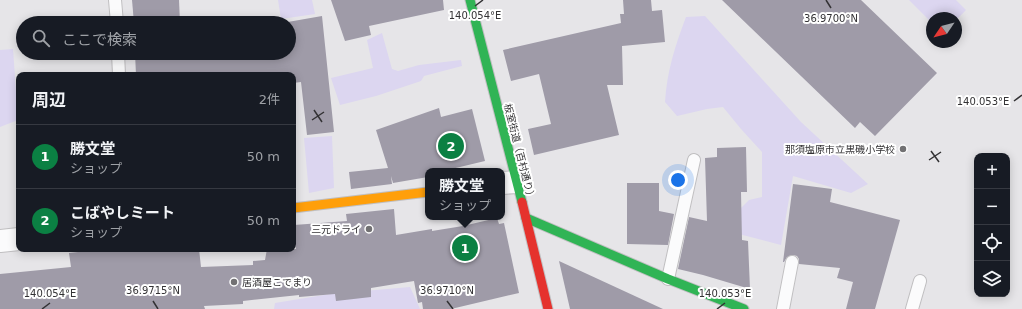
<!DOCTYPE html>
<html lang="ja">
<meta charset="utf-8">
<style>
:root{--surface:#171b24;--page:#242831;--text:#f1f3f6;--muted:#9ea1a6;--line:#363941;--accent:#0b8043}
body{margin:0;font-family:"DejaVu Sans","Noto Sans JP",sans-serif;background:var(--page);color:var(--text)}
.controls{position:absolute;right:12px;bottom:12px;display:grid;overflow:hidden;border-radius:8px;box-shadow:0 2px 10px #0003}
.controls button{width:36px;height:36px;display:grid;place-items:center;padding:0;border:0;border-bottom:1px solid var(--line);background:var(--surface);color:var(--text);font:20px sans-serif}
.compass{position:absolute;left:926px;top:12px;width:36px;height:36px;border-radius:50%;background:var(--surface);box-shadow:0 2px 10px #0003;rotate:235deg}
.you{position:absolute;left:678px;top:180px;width:14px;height:14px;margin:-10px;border:3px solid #fff;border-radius:50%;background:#1a73e8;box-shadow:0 0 0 6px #1a73e833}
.badge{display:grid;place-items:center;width:26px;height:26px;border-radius:50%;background:var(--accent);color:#fff;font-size:13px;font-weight:700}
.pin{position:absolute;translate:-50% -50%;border:2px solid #fff;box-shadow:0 1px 4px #0006}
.popup{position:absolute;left:425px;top:168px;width:80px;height:52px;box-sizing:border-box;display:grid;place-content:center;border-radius:8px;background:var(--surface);filter:drop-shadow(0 1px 3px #0005);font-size:13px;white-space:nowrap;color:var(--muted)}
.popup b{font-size:15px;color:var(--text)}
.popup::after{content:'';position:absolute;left:50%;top:100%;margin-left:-8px;border:8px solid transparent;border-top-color:var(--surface)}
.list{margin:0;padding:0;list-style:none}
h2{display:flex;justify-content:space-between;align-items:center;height:52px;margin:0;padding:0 16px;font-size:17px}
h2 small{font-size:13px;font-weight:400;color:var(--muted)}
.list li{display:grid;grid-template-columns:26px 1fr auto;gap:12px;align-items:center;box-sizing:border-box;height:64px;padding:0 16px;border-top:1px solid var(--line)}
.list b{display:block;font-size:15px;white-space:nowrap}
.list p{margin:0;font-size:13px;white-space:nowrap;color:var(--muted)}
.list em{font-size:13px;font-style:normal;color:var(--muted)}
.icon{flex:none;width:22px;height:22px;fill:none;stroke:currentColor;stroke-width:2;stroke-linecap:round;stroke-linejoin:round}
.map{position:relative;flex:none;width:1022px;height:309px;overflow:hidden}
.search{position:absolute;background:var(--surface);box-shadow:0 2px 10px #0003;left:16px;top:16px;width:280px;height:44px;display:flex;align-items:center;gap:10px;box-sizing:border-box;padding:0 14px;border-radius:22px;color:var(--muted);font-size:15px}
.panel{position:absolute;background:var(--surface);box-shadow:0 2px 10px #0003;left:16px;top:72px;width:280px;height:180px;border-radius:8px}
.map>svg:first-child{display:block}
.green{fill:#dcd6f0}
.building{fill:#9f9ba8}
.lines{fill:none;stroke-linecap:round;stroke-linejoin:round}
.lane-casing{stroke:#c0bfc1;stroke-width:14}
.street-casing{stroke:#c0bfc1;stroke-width:24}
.fast-casing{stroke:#c0bfc1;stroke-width:11}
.slow-casing{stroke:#c0bfc1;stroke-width:11}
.jam-casing{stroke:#c0bfc1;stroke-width:11}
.lane{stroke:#fbfbfc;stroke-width:12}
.street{stroke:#fbfbfc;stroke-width:22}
.fast{stroke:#30b455;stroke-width:9}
.slow{stroke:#ff9f0a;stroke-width:9}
.jam{stroke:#e5322d;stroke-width:9}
.ticks{fill:none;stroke:#333234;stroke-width:1.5}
.poi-dot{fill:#727173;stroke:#fff;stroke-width:1.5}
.labels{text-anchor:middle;stroke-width:4;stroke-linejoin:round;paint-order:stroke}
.poi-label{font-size:10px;fill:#333234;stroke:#fff;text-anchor:end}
.street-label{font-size:10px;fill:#333234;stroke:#fff}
.ticks-label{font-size:10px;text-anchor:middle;fill:#333234;stroke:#fff;stroke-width:4;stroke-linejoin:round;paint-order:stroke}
</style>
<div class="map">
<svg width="1022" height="309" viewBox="0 0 1022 309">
<rect width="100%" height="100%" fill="#e6e5e8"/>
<g class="green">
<path d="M278,0H312L315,14L281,19Z"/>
<path d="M909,0H956L966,10L956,20V18H932V23Z"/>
<path d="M705,16L801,122L868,184L851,193L793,176L781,245L735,233L737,212L749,200L762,197V152L741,129L723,107L707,109L677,116L665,102C667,71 675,46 686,17Z"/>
<path d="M382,33L392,69L398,71L419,65L461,60L462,66L424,76L421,81L376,96L340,105L331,78L373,68L367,40Z"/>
<path d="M13,49L18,120L0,127V50Z"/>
<path d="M332,136L334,188L309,193L304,138Z"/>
<path d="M410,287L420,309H274L275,303L330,294Z"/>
</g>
<g class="building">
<path d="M132,0H179L180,23H134Z"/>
<path d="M331,0H443L444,10L369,26L371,35L345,41Z"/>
<path d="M623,0H651L652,11L662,10L665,42L622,46L623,85H607L619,135L534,155L528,129L551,124L539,74L511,81L503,50L621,23L620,14H624Z"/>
<path d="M722,0H861L937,73L875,136L860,122L855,128Z"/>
<path d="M322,16L334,132L307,135L301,82L293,83V75H136L135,53H289V23H282Z"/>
<path d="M439,108L441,117L472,109L485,161L443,171H428V177L393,183L391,176L392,184L351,189L349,172L388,168L376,130Z"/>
<path d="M746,147L747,192H741L742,240L748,241L750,289L703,275L678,269L689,217L707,221L705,158L717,157V148Z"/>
<path d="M627,183H659V211L674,214L668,245L627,244Z"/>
<path d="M793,184L832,189L830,202L900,220L875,309H846L853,282L837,278L840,268L799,264V259L797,256L793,255L787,257L784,262H783Z"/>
<path d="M394,209L396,235L432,229V231L463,226L497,218L499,224L504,223L519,293L451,309H423L422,302L418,303L414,281L371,288V297L336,301L335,294L299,297V295L243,301V304L204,306L205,309H0V274L71,267L69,253L105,249H199L201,267L253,265V261L265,260L267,249H296L294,225L347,221L346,214Z"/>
<path d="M559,261L663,309H570Z"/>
</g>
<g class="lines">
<defs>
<g id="lane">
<path d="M115,0L117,23"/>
<path d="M118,53L119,75"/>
<path d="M668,279L694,160"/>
<path d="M783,309L792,262"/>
<path d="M912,309L920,281"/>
</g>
<g id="street">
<path d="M502,183L517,182"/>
<path d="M0,241L19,239"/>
</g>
<g id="fast">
<path d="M470,0L522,202"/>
<path d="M526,218L668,279L744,309"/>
</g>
<path id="slow" d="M293,208L428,192"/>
<path id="jam" d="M522,202L548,309"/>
</defs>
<use href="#lane" class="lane-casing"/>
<use href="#street" class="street-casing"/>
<use href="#fast" class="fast-casing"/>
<use href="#slow" class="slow-casing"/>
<use href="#jam" class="jam-casing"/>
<use href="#lane" class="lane"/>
<use href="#street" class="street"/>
<use href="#fast" class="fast"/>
<use href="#slow" class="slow"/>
<use href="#jam" class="jam"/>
</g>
<path class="ticks" d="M826,0L831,8M475,6L483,0M1014,101L1022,95M314,110L322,122M312,120L324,112M931,151L939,162M929,160L941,152M153,301L158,309M447,301L453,309M42,309L50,303M717,309L725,303"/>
<g class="poi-dot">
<circle cx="903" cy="149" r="4"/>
<circle cx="369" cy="229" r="4"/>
<circle cx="234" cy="282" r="4"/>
</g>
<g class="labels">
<g class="poi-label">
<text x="895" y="153">那須塩原市立黒磯小学校</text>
<text x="361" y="233">三元ドライ</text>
<text x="242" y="286" text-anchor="start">居酒屋こでまり</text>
</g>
<g class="street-label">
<text transform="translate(520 152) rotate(76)" y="4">板室街道（百村通り）</text>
</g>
</g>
<g class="ticks-label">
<text x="475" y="19">140.054°E</text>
<text x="831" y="22">36.9700°N</text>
<text x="983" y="105">140.053°E</text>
<text x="153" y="294">36.9715°N</text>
<text x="447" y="294">36.9710°N</text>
<text x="50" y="297">140.054°E</text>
<text x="725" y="297">140.053°E</text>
</g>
</svg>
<div class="controls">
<button>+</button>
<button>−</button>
<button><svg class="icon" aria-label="locate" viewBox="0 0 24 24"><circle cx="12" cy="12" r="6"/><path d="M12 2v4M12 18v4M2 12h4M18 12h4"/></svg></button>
<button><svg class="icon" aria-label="layers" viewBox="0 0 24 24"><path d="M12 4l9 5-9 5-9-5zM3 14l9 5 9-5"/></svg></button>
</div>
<svg class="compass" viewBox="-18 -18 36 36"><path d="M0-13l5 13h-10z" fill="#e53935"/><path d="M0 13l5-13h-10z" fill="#9ea1a6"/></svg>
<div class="you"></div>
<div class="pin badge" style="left:465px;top:248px">1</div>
<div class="popup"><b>勝文堂</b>ショップ</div>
<div class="pin badge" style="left:451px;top:146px">2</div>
<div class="search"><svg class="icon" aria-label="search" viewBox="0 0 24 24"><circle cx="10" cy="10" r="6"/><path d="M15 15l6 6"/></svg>ここで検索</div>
<section class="panel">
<h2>周辺<small>2件</small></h2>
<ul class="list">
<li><span class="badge">1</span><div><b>勝文堂</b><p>ショップ</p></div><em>50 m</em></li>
<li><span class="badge">2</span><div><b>こばやしミート</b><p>ショップ</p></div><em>50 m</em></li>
</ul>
</section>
</div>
